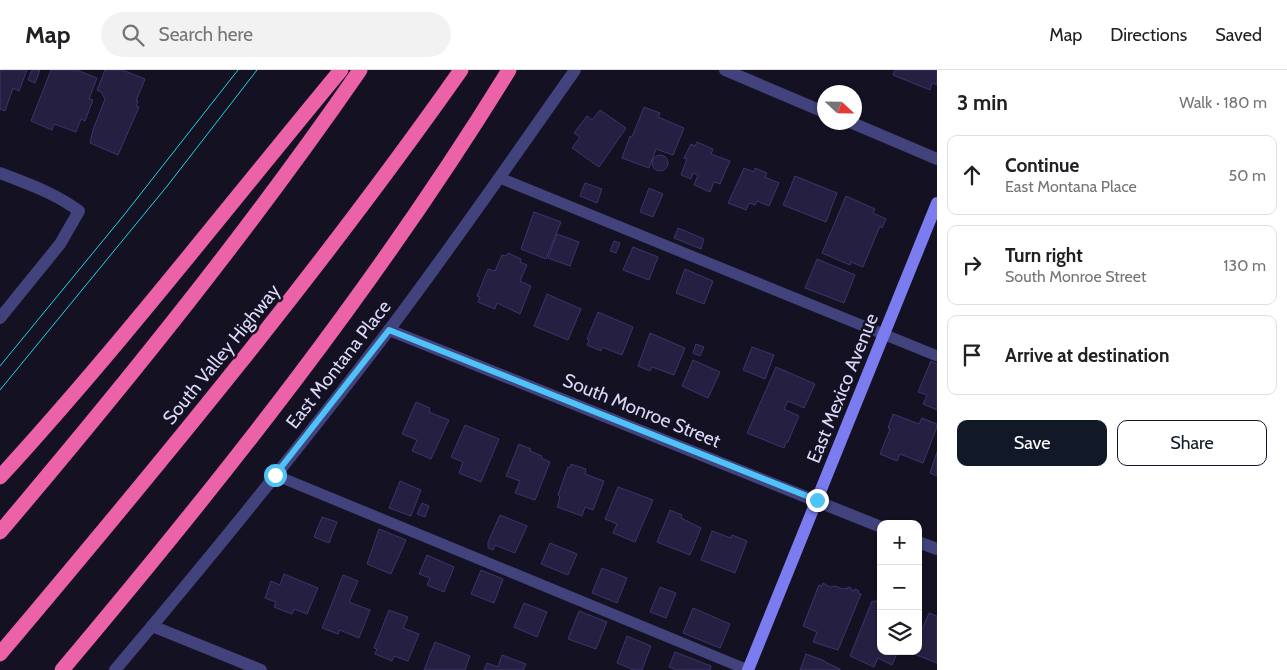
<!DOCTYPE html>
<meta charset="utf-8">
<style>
:root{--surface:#fff;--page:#f2f2f2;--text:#202124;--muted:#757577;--line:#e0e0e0;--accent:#111827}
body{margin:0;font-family:Cabin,sans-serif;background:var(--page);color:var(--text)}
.controls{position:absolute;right:15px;bottom:15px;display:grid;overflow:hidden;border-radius:10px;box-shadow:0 1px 4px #0004}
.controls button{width:45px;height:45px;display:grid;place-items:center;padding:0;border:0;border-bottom:1px solid var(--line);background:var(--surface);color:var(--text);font:25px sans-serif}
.compass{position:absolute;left:817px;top:15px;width:45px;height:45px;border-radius:50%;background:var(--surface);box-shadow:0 1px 4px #0004;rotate:112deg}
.stop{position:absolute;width:15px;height:15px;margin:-11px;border:4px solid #4fc3f7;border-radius:50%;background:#fff}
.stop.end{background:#4fc3f7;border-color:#fff;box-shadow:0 1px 5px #0008}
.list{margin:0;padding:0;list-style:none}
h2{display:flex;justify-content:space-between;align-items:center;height:65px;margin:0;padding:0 20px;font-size:21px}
h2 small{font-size:16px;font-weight:400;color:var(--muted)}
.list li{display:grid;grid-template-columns:32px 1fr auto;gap:15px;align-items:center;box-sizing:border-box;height:80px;margin:0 10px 10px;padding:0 10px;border:1px solid var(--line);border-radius:10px}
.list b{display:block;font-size:19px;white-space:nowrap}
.list p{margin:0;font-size:16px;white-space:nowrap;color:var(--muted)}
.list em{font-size:16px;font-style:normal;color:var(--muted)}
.actions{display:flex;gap:10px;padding:15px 20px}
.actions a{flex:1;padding:11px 0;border:1px solid var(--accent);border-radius:10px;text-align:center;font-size:18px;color:var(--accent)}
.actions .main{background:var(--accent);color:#fff}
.icon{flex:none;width:28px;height:28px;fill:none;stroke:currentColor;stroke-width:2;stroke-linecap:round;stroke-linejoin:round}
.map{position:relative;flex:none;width:937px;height:600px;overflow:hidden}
header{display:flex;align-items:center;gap:30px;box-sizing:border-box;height:70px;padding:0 25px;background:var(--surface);border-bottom:1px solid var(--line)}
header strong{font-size:24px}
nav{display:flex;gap:28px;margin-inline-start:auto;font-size:18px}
.search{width:350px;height:45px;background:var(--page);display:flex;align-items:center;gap:12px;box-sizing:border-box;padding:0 18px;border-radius:28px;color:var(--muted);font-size:19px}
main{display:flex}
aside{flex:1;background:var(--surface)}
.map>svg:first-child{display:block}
.building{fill:#252042;stroke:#3d346b}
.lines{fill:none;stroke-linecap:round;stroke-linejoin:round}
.lane{stroke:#42427c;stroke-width:11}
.street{stroke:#42427c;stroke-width:12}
.secondary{stroke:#7b7cef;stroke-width:12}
.highway{stroke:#ec62a9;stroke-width:15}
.tram{stroke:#1cd6e3;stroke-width:1}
.route{stroke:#4fc3f7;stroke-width:6}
.labels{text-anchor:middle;stroke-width:5;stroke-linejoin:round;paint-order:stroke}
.street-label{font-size:19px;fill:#dbd8fa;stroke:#141123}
</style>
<header>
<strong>Map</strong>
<div class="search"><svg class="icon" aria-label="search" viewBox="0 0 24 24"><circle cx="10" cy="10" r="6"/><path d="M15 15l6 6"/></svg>Search here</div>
<nav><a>Map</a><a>Directions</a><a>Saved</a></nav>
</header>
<main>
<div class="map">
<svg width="937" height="600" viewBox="0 0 937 600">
<rect width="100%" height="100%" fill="#141123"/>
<g class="building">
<path d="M0,0H27L19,21L13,18L5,41L0,39Z"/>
<path d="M32,0H40L35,13L28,10Z"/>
<path d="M51,0H77L97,8L89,29L93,30L85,51L81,49L76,62L54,54L52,60L31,51Z"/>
<path d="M105,0H122L145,9L136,31H138L136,36L139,37L118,85L90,73L93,60L105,29L101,22L97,20Z"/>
<path d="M895,0H937V15L932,13L930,20L893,5Z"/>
<path d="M644,37L660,43L658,47L684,58L673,85L656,79L649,98L622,88L630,66L632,67Z"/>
<path d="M600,40L626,58L599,97L572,78L580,67L574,63L587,46L592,50Z"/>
<path d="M697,72L713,79L711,84L730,91L720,114L714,112L710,122L694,115L698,105L693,103L691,109L681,105L687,89L684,88L691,74L695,76Z"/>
<circle cx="660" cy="93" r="8"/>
<path d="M744,98L754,102L755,98L767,103L765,107L779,113L769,136L757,131L755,135L749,133L746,140L728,133Z"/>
<path d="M795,106L837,123L826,152L783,135Z"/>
<path d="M585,113L602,119L597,133L580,126Z"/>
<path d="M649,118L663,124L653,147L640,142Z"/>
<path d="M846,126L875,139L873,143L886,149L882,158L880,156L863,197L851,192L850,195L822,183Z"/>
<path d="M534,142L561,152L546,189L521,179Z"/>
<path d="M678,158L704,169L701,179L674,168Z"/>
<path d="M557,164L579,172L570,196L548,188Z"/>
<path d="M614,171L620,173L616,183L610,181Z"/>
<path d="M633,177L658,187L649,210L623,200Z"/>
<path d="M508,183L521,189L520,192L527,195L520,211L531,216L520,244L497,233L495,239L478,232L480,227L477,226L488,199L495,201L502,185L506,186Z"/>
<path d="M817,189L855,205L844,233L805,218Z"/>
<path d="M685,199L713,211L704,234L676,223Z"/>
<path d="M547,224L581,239L568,270L534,256Z"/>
<path d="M598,242L633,257L622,285L602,277L601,281L587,275L589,270L587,269Z"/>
<path d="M650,263L685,278L674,305L652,297L650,301L638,296Z"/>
<path d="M696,274L704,277L700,286L693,283Z"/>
<path d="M752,277L774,285L765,309L743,300Z"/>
<path d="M693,290L720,302L708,328L682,316Z"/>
<path d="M931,291L937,294V340L923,334L927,325L918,322Z"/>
<path d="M776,297L815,314L804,338L788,331L784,339L799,346L788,372H786L784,378L747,363Z"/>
<path d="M416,332L430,338L429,342L449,350L431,389L412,381L417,370L402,364Z"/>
<path d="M893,344L919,354L922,348L937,354V357L923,393L900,384L897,391L880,384L890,359L888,358Z"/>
<path d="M465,355L499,369L481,412L459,403L463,392L451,387Z"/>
<path d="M519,374L531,379L530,381L542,386L541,388L550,392L535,430L515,423L520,411L506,406Z"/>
<path d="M937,382V406L930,403Z"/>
<path d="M571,394L586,399L585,404L604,411L593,440L585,437L582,446L557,437L560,427L558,425L568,397L570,398Z"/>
<path d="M400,411L421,420L411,446L389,438Z"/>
<path d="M618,417L653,430L635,472L613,463L617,454L605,449Z"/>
<path d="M422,433L429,436L425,447L417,444Z"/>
<path d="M670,440L682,445L681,448L701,458L690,485L657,472Z"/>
<path d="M500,445L527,456L515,483L495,475L493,480L488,478V472Z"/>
<path d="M322,447L337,452L329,473L314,467Z"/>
<path d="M379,459L406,470L391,504L367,494Z"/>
<path d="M712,461L731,468L732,465L747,471L735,503L701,490Z"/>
<path d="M550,473L577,484L568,505L541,494Z"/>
<path d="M427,485L454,497L444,522L427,515L430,508L419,504Z"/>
<path d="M602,498L627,508L617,533L592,523Z"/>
<path d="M481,500L503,509L494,533L471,524Z"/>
<path d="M284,504L318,518L307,544L294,539L292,544L274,537L276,532L265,528L271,511L280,515Z"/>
<path d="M343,505L358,511L349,532L370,540L359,568L340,560L338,564L322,558Z"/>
<path d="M823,513L830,517L835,516L843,519L844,518L847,519L848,517L851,518V520L854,521L855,519L859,521L858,523L861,524L838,580L813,572L817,562L803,556L819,515L822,516Z"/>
<path d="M660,517L676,523L666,548L650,542Z"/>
<path d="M876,530L881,533V581H898L892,595L878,588L874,597L850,586L872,531L875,532Z"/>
<path d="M524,533L547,542L537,567L514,557Z"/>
<path d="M693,538L730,554L720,578L683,563Z"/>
<path d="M389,540L408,547L403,558L419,564L408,591L394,586L392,591L375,584L377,579L374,578Z"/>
<path d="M579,541L607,552L596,579L568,569Z"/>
<path d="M929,543L937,546V593L914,584L915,581H918V569Z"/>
<path d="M627,566L651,576L642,600H634L617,593Z"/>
<path d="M435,572L470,586L465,600H424Z"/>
<path d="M675,582L711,596L710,600H677L669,597Z"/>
<path d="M806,584L825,591V592L840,599V600H800Z"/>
<path d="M502,585L526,594L523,600H484L487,593L498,597Z"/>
</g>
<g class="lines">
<g class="lane">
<path d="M500,108L937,286"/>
<path d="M275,405L748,600"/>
</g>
<g class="street">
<path d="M725,0L824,42"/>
<path d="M850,52L937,89"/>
<path d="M0,103C28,114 55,123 79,141L60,174L0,248"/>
<path d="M389,260L881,457"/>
<path d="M918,472L937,479"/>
<path d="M152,556L261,600"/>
<path d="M115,600C209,489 301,376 389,260C453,175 514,87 575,0"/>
</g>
<path class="secondary" d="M748,600L937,133"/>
<g class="highway">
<path d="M0,407C120,276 228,136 341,0"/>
<path d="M0,462C126,313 249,161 360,0"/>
<path d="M0,584C160,394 318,203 461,0"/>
<path d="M62,600C223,409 378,213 509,0"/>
</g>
<g class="tram">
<path d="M0,296L124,145L238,0"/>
<path d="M0,320L168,115L257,0"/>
</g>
</g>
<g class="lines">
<path class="route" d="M275,405L389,260L817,430"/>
</g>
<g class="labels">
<g class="street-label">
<text transform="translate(221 284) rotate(-51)" y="7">South Valley Highway</text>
<text transform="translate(338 294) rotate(-52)" y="7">East Montana Place</text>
<text transform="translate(842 318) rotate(-68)" y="7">East Mexico Avenue</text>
<text transform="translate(642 340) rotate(22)" y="7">South Monroe Street</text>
</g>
</g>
</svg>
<div class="controls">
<button>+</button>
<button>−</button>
<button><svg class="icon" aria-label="layers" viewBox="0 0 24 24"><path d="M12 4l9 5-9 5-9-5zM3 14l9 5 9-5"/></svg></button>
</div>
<svg class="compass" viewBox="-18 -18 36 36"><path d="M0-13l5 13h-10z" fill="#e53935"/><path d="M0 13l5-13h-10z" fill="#757577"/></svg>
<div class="stop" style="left:275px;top:405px"></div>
<div class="stop end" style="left:817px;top:430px"></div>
</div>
<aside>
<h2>3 min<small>Walk · 180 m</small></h2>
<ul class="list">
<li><svg class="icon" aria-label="ahead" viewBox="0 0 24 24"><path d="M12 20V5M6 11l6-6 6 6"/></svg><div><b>Continue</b><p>East Montana Place</p></div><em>50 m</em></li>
<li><svg class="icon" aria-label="right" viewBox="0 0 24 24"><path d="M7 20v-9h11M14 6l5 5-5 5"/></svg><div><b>Turn right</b><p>South Monroe Street</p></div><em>130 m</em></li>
<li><svg class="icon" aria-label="arrive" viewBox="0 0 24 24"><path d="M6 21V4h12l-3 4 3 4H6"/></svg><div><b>Arrive at destination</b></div></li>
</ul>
<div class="actions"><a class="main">Save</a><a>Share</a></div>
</aside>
</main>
